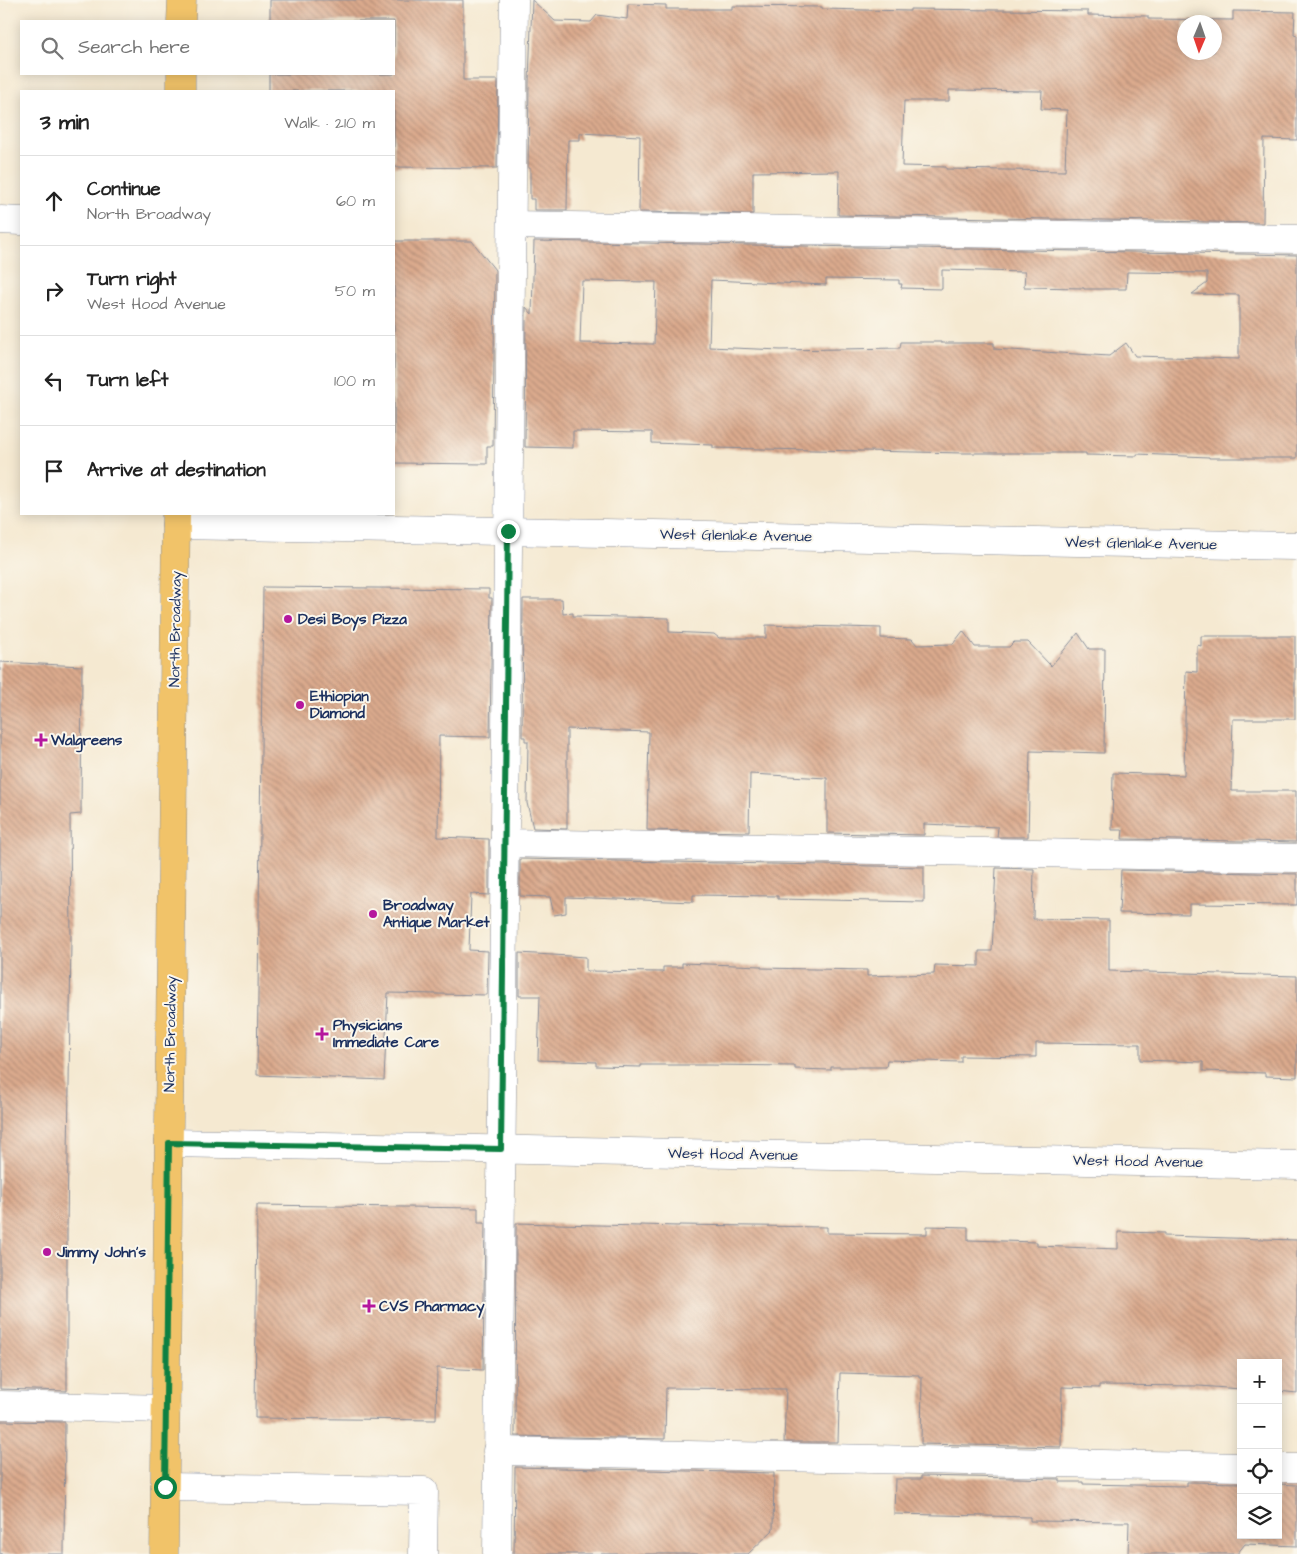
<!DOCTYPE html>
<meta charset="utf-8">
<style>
:root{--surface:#fff;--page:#f6f6f6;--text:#222;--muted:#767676;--line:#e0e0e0}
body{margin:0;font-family:"Architects Daughter",sans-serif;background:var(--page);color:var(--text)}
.controls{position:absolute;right:15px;bottom:15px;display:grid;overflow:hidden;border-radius:0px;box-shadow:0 2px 12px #0003}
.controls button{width:45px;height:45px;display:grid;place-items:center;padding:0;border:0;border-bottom:1px solid var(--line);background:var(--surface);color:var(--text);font:25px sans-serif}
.compass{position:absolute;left:1177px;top:15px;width:45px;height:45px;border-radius:50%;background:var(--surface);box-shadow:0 2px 12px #0003;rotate:182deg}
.stop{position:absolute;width:15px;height:15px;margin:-11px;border:4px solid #0b8043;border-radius:50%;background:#fff}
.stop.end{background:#0b8043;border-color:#fff;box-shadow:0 1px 5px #0008}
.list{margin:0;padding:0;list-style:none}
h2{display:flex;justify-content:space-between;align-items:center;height:65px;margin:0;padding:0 20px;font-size:21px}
h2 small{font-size:16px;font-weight:400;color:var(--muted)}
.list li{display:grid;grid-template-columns:32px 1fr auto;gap:15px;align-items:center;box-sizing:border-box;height:90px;padding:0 20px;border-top:1px solid var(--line)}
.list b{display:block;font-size:19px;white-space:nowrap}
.list p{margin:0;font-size:16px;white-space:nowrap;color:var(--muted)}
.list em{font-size:16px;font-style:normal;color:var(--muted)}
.icon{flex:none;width:28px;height:28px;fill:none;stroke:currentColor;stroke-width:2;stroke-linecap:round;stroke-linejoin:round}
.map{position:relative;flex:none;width:1297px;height:1554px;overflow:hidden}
.search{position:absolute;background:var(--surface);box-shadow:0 2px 12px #0003;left:20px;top:20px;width:375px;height:55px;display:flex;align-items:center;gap:12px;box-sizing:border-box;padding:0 18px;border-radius:0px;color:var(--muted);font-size:19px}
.panel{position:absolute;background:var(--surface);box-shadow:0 2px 12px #0003;left:20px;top:90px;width:375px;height:425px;border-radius:0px}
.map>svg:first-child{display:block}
.building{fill:url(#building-back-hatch);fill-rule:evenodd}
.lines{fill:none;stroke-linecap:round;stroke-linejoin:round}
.minor-casing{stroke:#888c98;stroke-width:29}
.major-casing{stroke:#888c98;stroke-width:29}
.minor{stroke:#fff;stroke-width:28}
.major{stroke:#f1c369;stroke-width:28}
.route{stroke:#0b8043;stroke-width:6}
.poi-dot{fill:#b5179e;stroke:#fbf7ec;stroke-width:2}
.labels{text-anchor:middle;stroke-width:4;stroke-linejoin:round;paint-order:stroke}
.street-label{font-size:15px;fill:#1b2f5e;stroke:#fbf7ec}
.poi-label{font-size:15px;font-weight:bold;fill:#1b2f5e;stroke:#fbf7ec;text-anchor:start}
</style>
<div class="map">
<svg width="1297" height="1554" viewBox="0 0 1297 1554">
<defs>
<pattern id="building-back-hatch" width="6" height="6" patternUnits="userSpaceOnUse" patternTransform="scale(1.25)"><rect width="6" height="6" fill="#dbaa8d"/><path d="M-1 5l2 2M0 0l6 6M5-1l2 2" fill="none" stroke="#b18b76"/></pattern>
</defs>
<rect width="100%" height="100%" fill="#fbf7ec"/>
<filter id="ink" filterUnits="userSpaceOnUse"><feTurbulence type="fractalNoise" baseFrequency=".02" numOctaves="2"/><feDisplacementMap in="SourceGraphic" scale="10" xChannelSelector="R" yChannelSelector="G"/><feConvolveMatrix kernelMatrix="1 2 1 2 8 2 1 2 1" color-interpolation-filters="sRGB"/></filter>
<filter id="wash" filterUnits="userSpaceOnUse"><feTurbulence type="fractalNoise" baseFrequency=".0096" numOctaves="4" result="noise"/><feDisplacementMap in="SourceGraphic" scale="20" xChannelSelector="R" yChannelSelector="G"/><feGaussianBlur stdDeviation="1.12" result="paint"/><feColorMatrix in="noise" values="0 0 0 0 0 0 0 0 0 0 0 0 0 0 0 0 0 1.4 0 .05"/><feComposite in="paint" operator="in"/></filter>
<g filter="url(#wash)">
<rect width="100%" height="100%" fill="#f5e9d1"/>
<g id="blocks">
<g class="building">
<path d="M270,0H463V80H498L497,168L394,167V91H269V74H394V21H270Z"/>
<path d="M532,0L555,21L591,22L597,15L627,19L628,4L666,5V9H732V6L822,7V9L910,11V9L1088,11V15L1148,16V19L1233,20V11L1295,12L1294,34L1297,35V140L1264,139L1263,223L838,215L839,171L753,172V214L639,212L640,136L580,133V140H568L567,210H534V199H530V168H528L529,81ZM1184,22H1214V52H1184ZM949,90L1042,91L1041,109L1067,110L1065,171L946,169V167L902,166L904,101H949Z"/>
<path d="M394,241H472L495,270L493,446H487V464L394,463Z"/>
<path d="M534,241L1297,255V458H1209V457L1137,454V456L1086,455V453H964L713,448V445L652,443V432L573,431V448L525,447L526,307L532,314ZM942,270L1025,272L1024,287L1084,288V289H1126L1127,272L1207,273V283L1192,294L1239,295V359L1135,356L1126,343L1109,356L994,349V343H941V342H901L900,348L781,350L709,347L711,280L826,285V279L899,280V284H902L901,288L942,289ZM582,281L656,282L654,344L580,343Z"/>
<path d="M263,587L489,589V598H492L490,737L439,736L438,837L489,839V895L471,894L469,950L488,951L487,995L388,993L384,1080L257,1075Z"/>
<path d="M523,599H562L563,614L573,613V616L669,618V632L714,634L719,638H766V625L881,628V638L912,639L917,645L953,644L963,631L975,647H1009L1014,642H1028L1051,666L1078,633L1089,649H1105L1104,753L1030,751L1028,837H997L998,827L924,824V835L827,833V778L750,774L749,832L647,830L649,732L567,729V829L533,828L527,803L528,741H525V737H522Z"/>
<path d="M1201,636H1295V719H1233L1231,791H1296V842L1122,839L1123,830H1112L1113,773L1184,775L1186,671L1197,672V645L1201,646Z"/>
<path d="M0,662L82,666L81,814L70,815L71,941L67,1230V1391L0,1389Z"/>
<path d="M520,859L924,867V902L778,899V896L693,895V902L566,897V913L554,915L550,897L520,896Z"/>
<path d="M996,868L1034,869L1033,919L1109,920V971L1297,976V1077L1265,1076V1073L1203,1071V1062L1140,1060V1044L1036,1043V1057L961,1056V1062L887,1060L886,1067H831V1070L795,1069V1066L709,1065H641V1067L596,1066V1062L538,1060L540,996H519V953L586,957V971L663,972V967H682V963L761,966V968L867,970V976L934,974L935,965L979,966V951H992Z"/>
<path d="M1121,870L1297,874V905L1189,904V914L1119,913Z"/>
<path d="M257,1205L478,1208V1223H485L483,1370L437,1368L436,1420L255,1418Z"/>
<path d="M516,1223L640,1226V1225L679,1226V1225L827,1227V1233L927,1234V1226L968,1227V1240L1037,1242V1246L1118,1249V1232L1164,1233V1236L1297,1240V1393L1278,1391V1363H1241V1389L1199,1386L1099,1385V1388L1062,1387L1061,1447L921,1444L922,1377H919V1375L840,1373L838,1442H784L786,1389L666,1388L665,1439L515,1436Z"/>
<path d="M0,1421L65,1422L64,1554H0Z"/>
<path d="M515,1467L774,1473L773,1530L748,1554H514Z"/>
<path d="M921,1476L1060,1479V1482H1083V1484L1187,1486V1482L1241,1483V1535H1278V1484L1297,1485V1546L1245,1544L1237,1554H1128L1129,1522L1030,1521V1517L894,1514L895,1479H921Z"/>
</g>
</g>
</g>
<g filter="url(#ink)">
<use href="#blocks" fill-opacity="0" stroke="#888c98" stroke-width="1"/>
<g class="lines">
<defs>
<g id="minor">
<path d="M0,220L21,221"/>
<path d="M512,225L1297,239"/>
<path d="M176,525L1297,546"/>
<path d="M504,843L1297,858"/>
<path d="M169,1143L1297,1165"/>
<path d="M0,1405L166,1409"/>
<path d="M497,1451L1241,1467"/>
<path d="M1278,1468H1297"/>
<path d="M165,1487L424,1491L423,1554"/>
<path d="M497,1554L514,0"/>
</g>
<g id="major">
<path d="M181,21L182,0"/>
<path d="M181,91V74"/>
<path d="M164,1554L176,514"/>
</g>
</defs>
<use href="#minor" class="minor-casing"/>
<use href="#major" class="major-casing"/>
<use href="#minor" class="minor"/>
<use href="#major" class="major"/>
</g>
</g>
<g class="lines" filter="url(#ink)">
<path class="route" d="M165,1487L169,1143L501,1149L508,531"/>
</g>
<g class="poi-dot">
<circle cx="288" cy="619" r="5"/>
<circle cx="300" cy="705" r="5"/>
<path d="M38.5 732.5h5v5h5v5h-5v5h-5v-5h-5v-5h5z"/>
<circle cx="373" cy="914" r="5"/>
<path d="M319.5 1026.5h5v5h5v5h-5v5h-5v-5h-5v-5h5z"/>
<circle cx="47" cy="1252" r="5"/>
<path d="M366.5 1298.5h5v5h5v5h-5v5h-5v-5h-5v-5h5z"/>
</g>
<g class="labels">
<g class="street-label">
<text transform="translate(736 535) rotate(1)" y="5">West Glenlake Avenue</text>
<text transform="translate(1141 543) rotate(1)" y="5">West Glenlake Avenue</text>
<text transform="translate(175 629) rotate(-89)" y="5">North Broadway</text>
<text transform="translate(170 1034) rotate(-89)" y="5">North Broadway</text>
<text transform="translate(733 1154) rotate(1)" y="5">West Hood Avenue</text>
<text transform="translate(1138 1161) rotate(1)" y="5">West Hood Avenue</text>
</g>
<g class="poi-label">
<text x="298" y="624">Desi Boys Pizza</text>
<text x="310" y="701">Ethiopian<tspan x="310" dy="17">Diamond</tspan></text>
<text x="51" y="745">Walgreens</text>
<text x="383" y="910">Broadway<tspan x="383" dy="17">Antique Market</tspan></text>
<text x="333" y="1030">Physicians<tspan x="333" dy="17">Immediate Care</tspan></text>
<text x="57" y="1257">Jimmy John's</text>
<text x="379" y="1311">CVS Pharmacy</text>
</g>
</g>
</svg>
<div class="controls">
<button>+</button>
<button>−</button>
<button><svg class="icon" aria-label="locate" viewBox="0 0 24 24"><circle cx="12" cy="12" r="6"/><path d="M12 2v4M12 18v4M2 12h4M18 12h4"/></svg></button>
<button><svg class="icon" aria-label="layers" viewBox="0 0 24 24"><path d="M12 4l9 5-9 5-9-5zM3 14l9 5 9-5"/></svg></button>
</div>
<svg class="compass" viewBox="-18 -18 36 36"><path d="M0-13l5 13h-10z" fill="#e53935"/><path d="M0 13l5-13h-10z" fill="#767676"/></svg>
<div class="stop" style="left:165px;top:1487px"></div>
<div class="stop end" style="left:508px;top:531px"></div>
<div class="search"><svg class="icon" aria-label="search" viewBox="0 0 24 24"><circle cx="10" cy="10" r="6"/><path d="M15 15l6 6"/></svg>Search here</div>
<section class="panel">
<h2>3 min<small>Walk · 210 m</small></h2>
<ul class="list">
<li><svg class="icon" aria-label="ahead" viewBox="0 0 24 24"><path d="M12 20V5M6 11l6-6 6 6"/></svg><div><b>Continue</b><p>North Broadway</p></div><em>60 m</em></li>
<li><svg class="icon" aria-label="right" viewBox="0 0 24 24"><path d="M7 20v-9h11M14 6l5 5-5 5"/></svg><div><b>Turn right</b><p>West Hood Avenue</p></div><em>50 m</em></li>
<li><svg class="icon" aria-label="left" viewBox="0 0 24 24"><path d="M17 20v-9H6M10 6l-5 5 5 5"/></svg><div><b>Turn left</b></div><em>100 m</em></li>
<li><svg class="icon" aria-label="arrive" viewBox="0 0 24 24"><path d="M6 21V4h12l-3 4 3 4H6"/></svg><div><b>Arrive at destination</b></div></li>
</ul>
</section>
</div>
